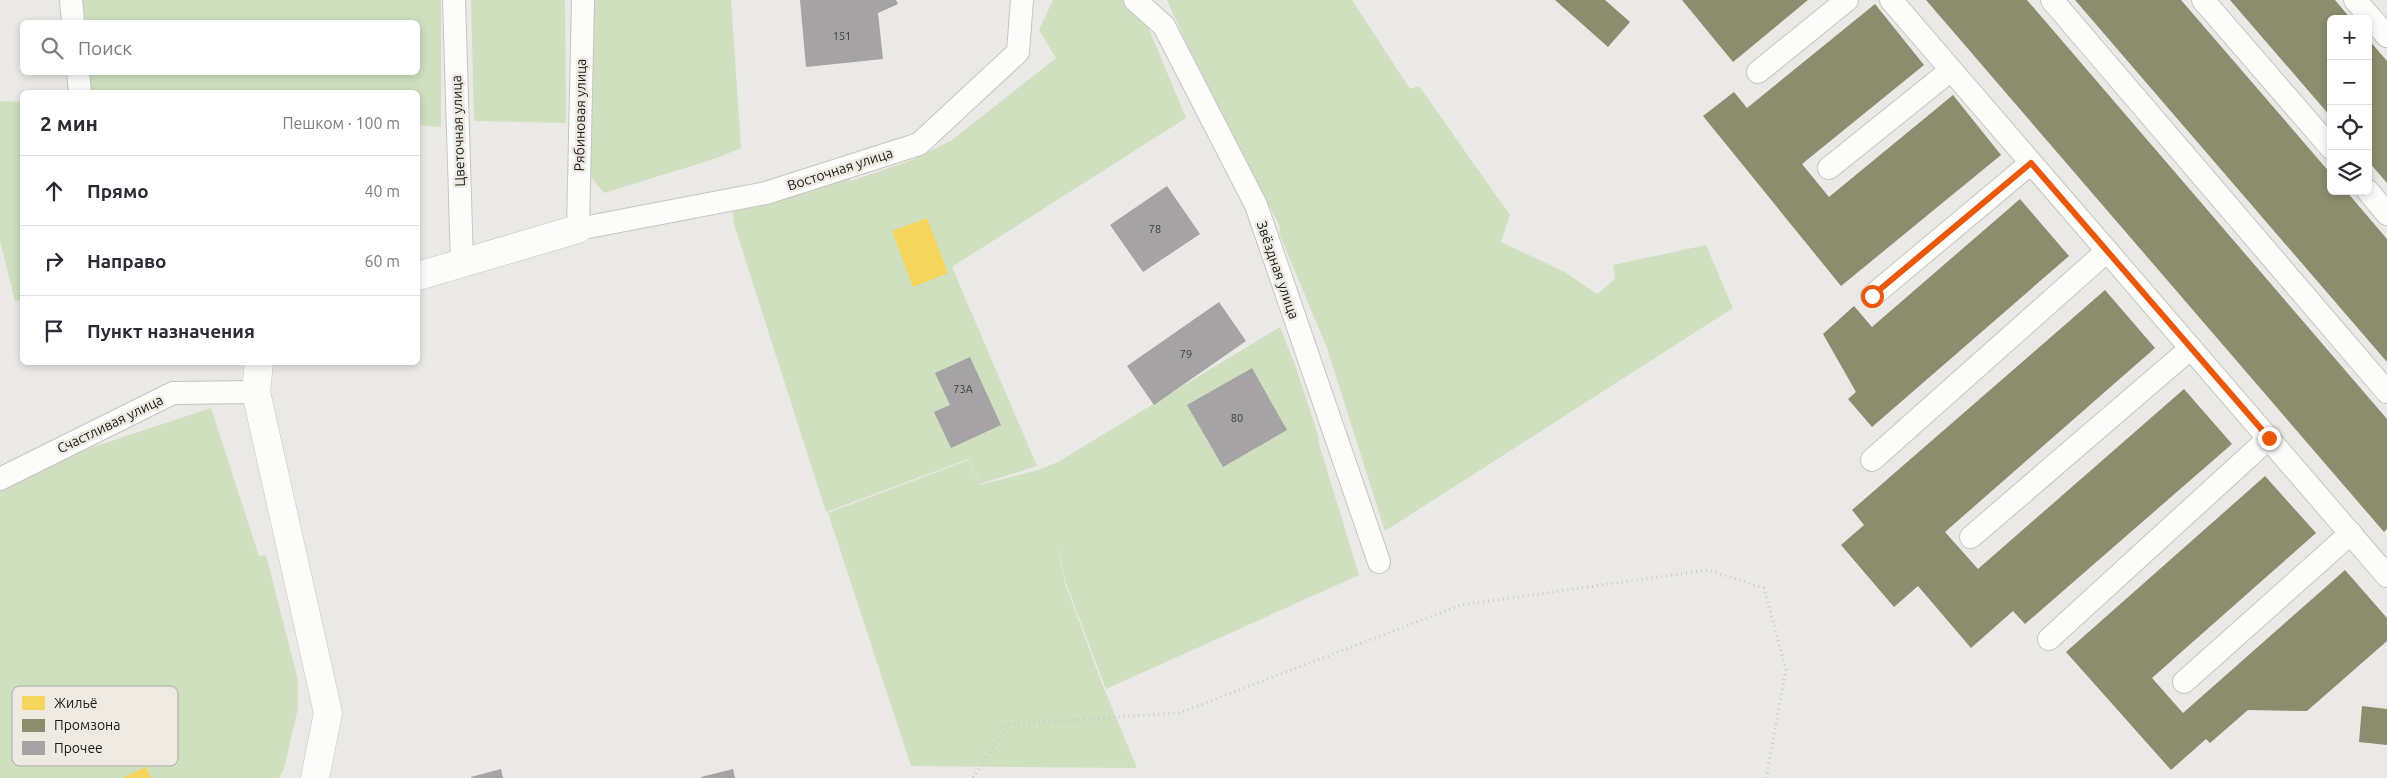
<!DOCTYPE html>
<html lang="ru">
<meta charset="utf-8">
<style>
:root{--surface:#fff;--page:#f2f2f3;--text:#2b2b33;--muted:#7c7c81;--line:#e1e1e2}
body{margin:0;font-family:Ubuntu,sans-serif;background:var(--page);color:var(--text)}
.controls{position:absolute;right:15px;top:15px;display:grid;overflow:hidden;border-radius:8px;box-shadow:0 2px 8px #0003}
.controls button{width:45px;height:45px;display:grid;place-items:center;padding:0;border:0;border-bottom:1px solid var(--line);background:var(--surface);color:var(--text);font:25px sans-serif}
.stop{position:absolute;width:15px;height:15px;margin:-11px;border:4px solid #ea580c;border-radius:50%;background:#fff}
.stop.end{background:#ea580c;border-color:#fff;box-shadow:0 1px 5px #0008}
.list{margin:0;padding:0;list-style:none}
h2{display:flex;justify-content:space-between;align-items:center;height:65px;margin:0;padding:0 20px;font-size:21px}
h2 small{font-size:16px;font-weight:400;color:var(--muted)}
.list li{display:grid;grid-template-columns:32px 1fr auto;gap:15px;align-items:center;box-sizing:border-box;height:70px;padding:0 20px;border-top:1px solid var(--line)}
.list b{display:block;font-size:19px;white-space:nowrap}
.list em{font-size:16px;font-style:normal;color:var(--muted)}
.icon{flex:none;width:28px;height:28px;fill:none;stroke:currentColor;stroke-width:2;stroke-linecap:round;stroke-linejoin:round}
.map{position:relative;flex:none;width:2387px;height:778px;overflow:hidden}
.search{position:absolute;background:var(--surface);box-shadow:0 2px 8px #0003;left:20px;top:20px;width:400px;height:55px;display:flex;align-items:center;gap:12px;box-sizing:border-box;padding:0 18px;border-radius:8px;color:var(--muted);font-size:19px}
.panel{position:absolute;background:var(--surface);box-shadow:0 2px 8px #0003;left:20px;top:90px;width:400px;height:275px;border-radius:8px}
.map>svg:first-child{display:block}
.green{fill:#cee0c0}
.homes{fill:#f6d55c}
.industry{fill:#8c8c6e}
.building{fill:#a5a3a3}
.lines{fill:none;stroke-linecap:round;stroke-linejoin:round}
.service-casing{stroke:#c7c5c3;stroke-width:24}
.minor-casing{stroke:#c7c5c3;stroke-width:29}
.path{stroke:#c9c8c7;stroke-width:3;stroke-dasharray:1 4;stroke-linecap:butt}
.service{stroke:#fcfcfb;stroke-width:22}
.minor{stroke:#fcfcfb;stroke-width:28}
.route{stroke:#ea580c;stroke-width:6}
.labels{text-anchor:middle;stroke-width:5;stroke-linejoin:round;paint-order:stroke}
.number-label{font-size:11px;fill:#3d3c39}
.street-label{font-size:14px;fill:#1a1916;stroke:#eeeae2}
.key{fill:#eeeae2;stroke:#aeaba5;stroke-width:1}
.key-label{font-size:14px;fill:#1a1916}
</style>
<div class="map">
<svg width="2387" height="778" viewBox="0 0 2387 778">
<rect width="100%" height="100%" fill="#ebe9e5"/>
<g class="green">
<path d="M81,0H441V127L418,125V92H92L89,73L418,72V22H83Z"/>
<path d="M471,0H565L566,123L474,121Z"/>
<path d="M590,0H731L741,148L714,159L604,193L590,176Z"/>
<path d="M1053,0H1130L1143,15L1186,118L952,267L1037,466L980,484L969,459L826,512L734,224L731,196L844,162L851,181L912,160L952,140L1056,58L1039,30Z"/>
<path d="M1167,0H1352L1410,89L1419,86L1510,215L1501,242L1565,272L1597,294L1615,279L1613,265L1706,245L1733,308L1385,531L1327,348L1279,233L1280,227L1188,47Z"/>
<path d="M0,101L22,102V300L15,301L0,241Z"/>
<path d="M1280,327L1295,365L1318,435L1319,444L1359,575L1106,689L1066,583L1056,542L1065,583L1101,681L1137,768L911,766L828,513L969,460L980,485L1038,470L1058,462Z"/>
<path d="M211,408L259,556L266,555L298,680V708L284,769L279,778H0V483L57,459Z"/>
</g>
<g class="homes">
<path d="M927,218L948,273L913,287L892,231Z"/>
<path d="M146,767L151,778H122Z"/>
</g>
<g class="industry">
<path d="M1555,0H1605L1630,22L1608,47Z"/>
<path d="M1682,0H1808L1733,62Z"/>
<path d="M1926,0H2027L2387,419V529L2384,532Z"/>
<path d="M2075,0H2181L2331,174V191H2346L2387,239V362Z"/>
<path d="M2230,0H2335L2351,19H2331V117Z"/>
<path d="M1875,4L1924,65L1802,164L1829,197L1953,95L2001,155L1841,286L1703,116L1734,92L1747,108Z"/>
<path d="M2368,39L2387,61V183L2368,161Z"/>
<path d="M2020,199L2069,256L1872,427L1848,399L1856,392L1823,334L1854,306L1872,327Z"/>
<path d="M2105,290L2155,348L1945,532L1978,569L2184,389L2232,444L2025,624L2013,611L1971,648L1918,586L1894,607L1841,545L1864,525L1852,510Z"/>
<path d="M2265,476L2316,533L2152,678L2183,713L2345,570L2387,618V641L2307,711L2248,710L2210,743L2206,739L2171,770L2066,652Z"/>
<path d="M2362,706L2387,709V745L2359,742Z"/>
</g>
<g class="building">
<path d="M800,0H896L898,4L878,13L883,59L806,67Z"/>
<path d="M1167,186L1200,234L1143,272L1110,225Z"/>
<path d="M1219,302L1246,341L1154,405L1127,366Z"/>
<path d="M970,357L1001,425L951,448L934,412L950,405L935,373Z"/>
<path d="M1252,368L1287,430L1223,467L1187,405Z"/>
<path d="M501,769L503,778H471V777Z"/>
<path d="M733,769L735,778H701V777Z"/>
</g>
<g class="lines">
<defs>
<g id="service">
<path d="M71,0L73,22"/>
<path d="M454,0L462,262"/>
<path d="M583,0L578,229L766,193L919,144L1018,52L1022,0"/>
<path d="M1135,0L1164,26L1256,205L1379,562"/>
<path d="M1891,0L2387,576"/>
<path d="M2052,0L2387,392"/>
<path d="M2203,0L2331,148"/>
<path d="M2355,0L2387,36"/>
<path d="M78,72L80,92"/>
<path d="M1758,72L1847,0"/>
<path d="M1829,168L1951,70"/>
<path d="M2368,191L2387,214"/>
<path d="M1872,296L2031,163"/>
<path d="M1872,460L2107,251"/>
<path d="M0,479L173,393L256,392"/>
<path d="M1971,537L2191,348"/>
<path d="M2049,639L2269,438"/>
<path d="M2184,682L2351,533"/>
</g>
<g id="minor">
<path d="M418,276L578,229"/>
<path d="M259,362L256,392L328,713L315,778"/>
</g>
</defs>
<use href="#service" class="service-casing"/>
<use href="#minor" class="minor-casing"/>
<path class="path" d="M973,778L1008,724L1179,713L1461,605L1708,570L1764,588L1786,670L1766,778"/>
<use href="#service" class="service"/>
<use href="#minor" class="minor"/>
</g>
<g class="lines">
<path class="route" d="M1872,296L2031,163L2269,438"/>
</g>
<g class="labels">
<g class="number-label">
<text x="842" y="40">151</text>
<text x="1155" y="233">78</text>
<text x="1186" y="358">79</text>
<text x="963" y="393">73А</text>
<text x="1237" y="422">80</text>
</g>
<g class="street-label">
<text transform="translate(580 115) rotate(-89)" y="5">Рябиновая улица</text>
<text transform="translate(458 131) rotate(-92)" y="5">Цветочная улица</text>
<text transform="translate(840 169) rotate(-18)" y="5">Восточная улица</text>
<text transform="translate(1278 270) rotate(71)" y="5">Звёздная улица</text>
<text transform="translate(110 424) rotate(-26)" y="5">Счастливая улица</text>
</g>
</g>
<rect x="12" y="686" width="166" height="80" rx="8" class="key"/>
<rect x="22" y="696" width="23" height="14" fill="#f6d55c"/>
<rect x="22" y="719" width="23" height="13" fill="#8c8c6e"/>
<rect x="22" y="741" width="23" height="14" fill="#a5a3a3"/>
<g class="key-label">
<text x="54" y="708">Жильё</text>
<text x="54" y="730">Промзона</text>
<text x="54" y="753">Прочее</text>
</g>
</svg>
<div class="controls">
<button>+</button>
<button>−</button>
<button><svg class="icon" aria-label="locate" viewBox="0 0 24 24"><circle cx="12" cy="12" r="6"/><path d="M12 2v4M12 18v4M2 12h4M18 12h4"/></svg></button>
<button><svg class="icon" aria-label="layers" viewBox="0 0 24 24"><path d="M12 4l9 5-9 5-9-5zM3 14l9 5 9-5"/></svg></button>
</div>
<div class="stop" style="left:1872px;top:296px"></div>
<div class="stop end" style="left:2269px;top:438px"></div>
<div class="search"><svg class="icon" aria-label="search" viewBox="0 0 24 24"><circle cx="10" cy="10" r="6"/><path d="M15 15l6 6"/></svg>Поиск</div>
<section class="panel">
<h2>2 мин<small>Пешком · 100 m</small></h2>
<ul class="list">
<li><svg class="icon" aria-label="ahead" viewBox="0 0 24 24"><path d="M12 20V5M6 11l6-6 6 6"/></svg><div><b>Прямо</b></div><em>40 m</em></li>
<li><svg class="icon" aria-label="right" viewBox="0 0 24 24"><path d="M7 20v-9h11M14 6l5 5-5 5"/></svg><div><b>Направо</b></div><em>60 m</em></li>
<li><svg class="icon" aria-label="arrive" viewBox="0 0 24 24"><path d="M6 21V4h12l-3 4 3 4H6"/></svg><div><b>Пункт назначения</b></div></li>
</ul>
</section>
</div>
